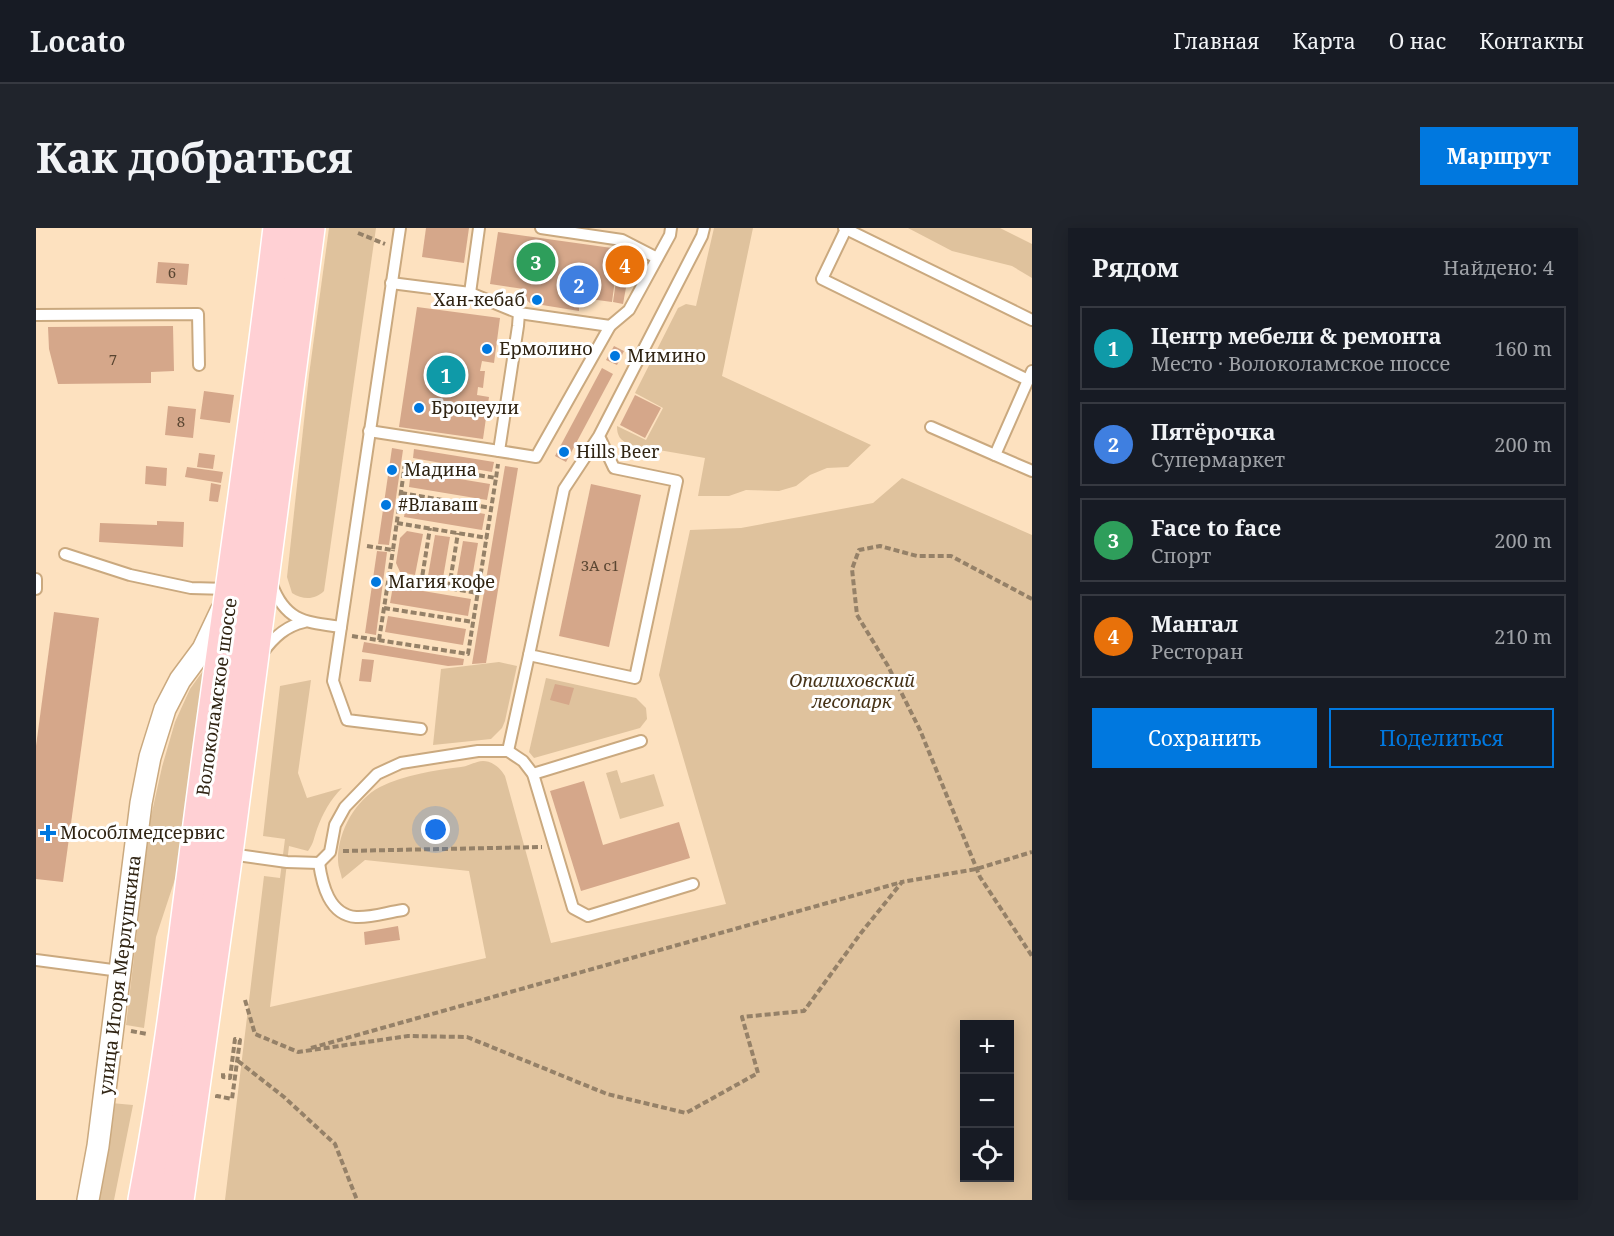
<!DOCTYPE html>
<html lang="ru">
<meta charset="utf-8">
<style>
:root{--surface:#171b24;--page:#20242c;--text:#f1f3f6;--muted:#9ea1a6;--line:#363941;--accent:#0078df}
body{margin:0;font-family:"Noto Serif",serif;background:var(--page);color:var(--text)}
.controls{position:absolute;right:18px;bottom:18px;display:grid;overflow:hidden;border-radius:0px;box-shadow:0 3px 15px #0003}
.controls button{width:54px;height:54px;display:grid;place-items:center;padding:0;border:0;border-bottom:2px solid var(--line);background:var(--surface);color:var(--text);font:30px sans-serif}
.you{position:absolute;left:400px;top:602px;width:21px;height:21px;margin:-15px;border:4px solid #fff;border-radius:50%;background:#1a73e8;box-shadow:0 0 0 9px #1a73e833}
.badge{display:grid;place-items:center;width:39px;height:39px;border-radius:50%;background:var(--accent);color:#fff;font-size:20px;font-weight:700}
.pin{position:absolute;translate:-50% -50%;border:3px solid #fff;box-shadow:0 2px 6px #0006}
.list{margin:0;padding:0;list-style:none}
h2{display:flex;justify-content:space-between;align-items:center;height:78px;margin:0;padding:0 24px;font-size:26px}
h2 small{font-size:20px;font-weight:400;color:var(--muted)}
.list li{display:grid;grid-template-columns:39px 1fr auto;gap:18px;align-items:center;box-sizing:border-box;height:84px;margin:0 12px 12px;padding:0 12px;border:2px solid var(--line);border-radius:0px}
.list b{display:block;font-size:22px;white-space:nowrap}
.list p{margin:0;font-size:20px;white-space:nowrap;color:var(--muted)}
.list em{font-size:20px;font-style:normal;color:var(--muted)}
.actions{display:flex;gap:12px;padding:18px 24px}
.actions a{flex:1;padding:14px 0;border:2px solid var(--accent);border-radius:0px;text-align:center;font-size:21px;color:var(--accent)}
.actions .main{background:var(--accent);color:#fff}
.icon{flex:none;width:33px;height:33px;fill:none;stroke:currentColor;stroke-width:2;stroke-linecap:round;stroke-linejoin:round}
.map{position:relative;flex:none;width:996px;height:972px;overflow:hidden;border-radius:0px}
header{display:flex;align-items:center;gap:36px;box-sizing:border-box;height:84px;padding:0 30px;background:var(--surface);border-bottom:2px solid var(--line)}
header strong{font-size:28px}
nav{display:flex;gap:33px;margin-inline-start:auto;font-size:21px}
.intro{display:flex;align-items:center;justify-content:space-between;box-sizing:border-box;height:144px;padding:0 36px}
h1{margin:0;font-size:42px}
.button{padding:15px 27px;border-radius:0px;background:var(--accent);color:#fff;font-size:21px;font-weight:700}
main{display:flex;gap:36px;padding:0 36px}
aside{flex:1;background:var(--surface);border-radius:0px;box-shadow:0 3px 15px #0003}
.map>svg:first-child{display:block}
.green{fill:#dfc29d;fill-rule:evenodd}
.building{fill:#d5a78a}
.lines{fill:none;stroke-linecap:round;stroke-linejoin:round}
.lane-casing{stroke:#caa97f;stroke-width:14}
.street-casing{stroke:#caa97f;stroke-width:24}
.primary-casing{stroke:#fff;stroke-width:36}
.path{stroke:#958168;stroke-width:4;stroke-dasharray:6 3;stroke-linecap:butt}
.lane{stroke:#fff;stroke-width:10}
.street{stroke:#fff;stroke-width:21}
.primary{stroke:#ffd0d4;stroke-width:33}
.poi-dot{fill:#0078df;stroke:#fff;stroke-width:2}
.labels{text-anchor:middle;stroke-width:6;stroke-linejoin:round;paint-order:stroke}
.number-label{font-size:15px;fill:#594531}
.poi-label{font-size:18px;fill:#302413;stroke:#fff;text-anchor:start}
.park-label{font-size:18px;font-style:italic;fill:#463217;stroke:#fff}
.street-label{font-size:18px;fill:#302413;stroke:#fff}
</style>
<header>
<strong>Locato</strong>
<nav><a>Главная</a><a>Карта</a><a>О нас</a><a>Контакты</a></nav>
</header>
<div class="intro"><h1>Как добраться</h1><a class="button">Маршрут</a></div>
<main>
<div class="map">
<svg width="996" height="972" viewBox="0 0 996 972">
<rect width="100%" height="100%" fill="#fde1bf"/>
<g class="green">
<path d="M293,0H340L288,363C279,372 267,372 256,365L251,349L273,147Z"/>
<path d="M678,0H717L686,148L835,217L812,239L791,240L774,247L760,258L743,263L710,262L693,268H662L669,230L594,217C584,212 581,208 581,198L610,212L627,180L599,165L642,80L650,76L660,78Z"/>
<path d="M872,0H964L996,16V50L976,38L916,23Z"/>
<path d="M866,250L996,307V972H189L228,648L244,650L249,611L227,608L244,458L275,452L262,545L271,570L306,560C294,572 287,585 281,601C278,609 278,615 272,623L253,618L234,779L450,730L433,643L329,632L306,651C305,645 302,639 302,633C301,605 319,572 344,559C368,547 399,542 425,539C433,538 440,533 447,533C457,533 465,541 469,548L515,715L690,676L623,447L654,302L705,300L837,275ZM928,796H974V950H928Z"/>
<path d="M174,433L143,639L120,709L108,800L90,797L114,593L126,539L139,494L154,461Z"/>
<path d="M463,434L481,438L469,493L466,500L455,511L397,517L405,441Z"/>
<path d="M510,450L600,470L610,480L611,491L604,500L498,530L493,524Z"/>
<path d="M581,542L585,555L618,546L628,578L584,591L570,545Z"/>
<path d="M75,875L97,877L78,972H58Z"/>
</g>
<g class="building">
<path d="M390,0H433L428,35L386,29Z"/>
<path d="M462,4L583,21L576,74L554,71V77L543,76V83L494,75L487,69L488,61L454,56Z"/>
<path d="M585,22L595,23L592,45L582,43Z"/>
<path d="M122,34L153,36L151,57L120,55Z"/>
<path d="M580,53L591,54L587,76L577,74Z"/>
<path d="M381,79L464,90L458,135L446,133L444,143H449L448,151L447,160L442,159L441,167L453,169L447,211L363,199Z"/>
<path d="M137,98L138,143L115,144V155L22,156L13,121L12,99Z"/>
<path d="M578,118L588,123L581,137L570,132Z"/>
<path d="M566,140L577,146L530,234L519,228Z"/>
<path d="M168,163L198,167L194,195L164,191Z"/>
<path d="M599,167L625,180L609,210L584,197Z"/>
<path d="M132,178L160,181L157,210L129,207Z"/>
<path d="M356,220L367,222L353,317L342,316Z"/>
<path d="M378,221L458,234L456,244L377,230Z"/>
<path d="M163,225L179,227L177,241L161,239Z"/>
<path d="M110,238L131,240L130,258L109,256Z"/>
<path d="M469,238L482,240L450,435L436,436Z"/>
<path d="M151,239L187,244L185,255L149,249Z"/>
<path d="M375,243L454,256L451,272L373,259Z"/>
<path d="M175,255L185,257L182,274L173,273Z"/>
<path d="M555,256L605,267L573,419L523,408Z"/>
<path d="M371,272L449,286L446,302L368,289Z"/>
<path d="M121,293L148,294L147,319L63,314L64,295L121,297Z"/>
<path d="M371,303L387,306L379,347L364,344L360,335L364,310Z"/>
<path d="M399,307L414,309L407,350L392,348Z"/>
<path d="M427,313L442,315L435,356L420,353Z"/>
<path d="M341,323L351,324L340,407L329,405Z"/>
<path d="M357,358L435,371L432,388L354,375Z"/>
<path d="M18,384L63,390L27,654L0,651V518Z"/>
<path d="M352,388L430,401L427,417L349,404Z"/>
<path d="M328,414L428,431L427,437L412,438L326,424Z"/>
<path d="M326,431L338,432L335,454L323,453Z"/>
<path d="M519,456L538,460L533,477L514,472Z"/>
<path d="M548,553L567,617L643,594L654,630L545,663L514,563Z"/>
<path d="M362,698L364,712L329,717L328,704Z"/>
</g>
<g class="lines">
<defs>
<g id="lane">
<path d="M364,0L297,453L311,492L385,501"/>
<path d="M505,0L586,12L621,30"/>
<path d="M808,0L996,92"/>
<path d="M810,1L786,51L992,152"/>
<path d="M434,65L443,0"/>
<path d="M483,85L574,98"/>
<path d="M0,87L162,86L163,137"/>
<path d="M895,199L959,227L996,143"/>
<path d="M333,203L463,223L482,98L483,85L434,65L355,55"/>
<path d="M563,208L578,240L641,253L599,450L493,427L528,261L563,208L666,8L668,0"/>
<path d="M463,223L500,229L574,98L593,82L634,7L635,0"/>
<path d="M959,227L996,243"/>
<path d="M29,326L94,347L155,360L192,361"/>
<path d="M0,351V361"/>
<path d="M236,357C250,394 270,394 305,399"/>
<path d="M227,424C238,409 250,398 268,394"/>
<path d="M472,523L493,427"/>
<path d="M497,546L605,513"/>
<path d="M194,626L251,634L283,635L294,624L299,597L309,579L341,546L365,535L442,523H472L487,533L497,546L537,680L552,688L657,656"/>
<path d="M283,635C286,656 293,687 320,689C335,690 352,684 367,682"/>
<path d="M0,732L84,743"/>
</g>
<path id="street" d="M52,972L62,918L105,575L114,529L129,481L144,452L167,421L185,383"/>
<g id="primary">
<path d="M109,972C137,825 153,676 173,528C197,352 223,176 244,0"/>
<path d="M141,972L190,625L272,0"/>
</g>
</defs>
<use href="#lane" class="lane-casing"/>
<use href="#street" class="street-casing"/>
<use href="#primary" class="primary-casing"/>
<g class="path">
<path d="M322,5L349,16"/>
<path d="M365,265L455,280"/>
<path d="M361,295L451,310"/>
<path d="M331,318L357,322L369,235L460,250L462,236"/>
<path d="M353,350L442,365"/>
<path d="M385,356L394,300"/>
<path d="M413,360L422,305"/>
<path d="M996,371L915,328H881L844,318L823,322L816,341L821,387L852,438L884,502L944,649L996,728"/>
<path d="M348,380L437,394"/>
<path d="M316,408L432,426L460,250"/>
<path d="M343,412L357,322"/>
<path d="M307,623L506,619"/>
<path d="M209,772L219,806L262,824L372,808L431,809L571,866L650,885L722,845L706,789L768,783L825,705L866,654L940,641L996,624"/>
<path d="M95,803L111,806"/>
<path d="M275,820L866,654"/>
<path d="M202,833L248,869L299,916L321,972"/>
<path d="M181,870V868L196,871L204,812L199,811L194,850L187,849V845"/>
</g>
<use href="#lane" class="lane"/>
<use href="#street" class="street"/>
<use href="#primary" class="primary"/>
</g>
<g class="poi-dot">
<circle cx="501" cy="72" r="6"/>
<circle cx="451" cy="121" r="6"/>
<circle cx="579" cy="128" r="6"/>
<circle cx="383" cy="180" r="6"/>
<circle cx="528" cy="224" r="6"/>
<circle cx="356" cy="242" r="6"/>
<circle cx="350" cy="277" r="6"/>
<circle cx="340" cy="354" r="6"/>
<path d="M9 596h6v6h6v6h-6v6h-6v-6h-6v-6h6z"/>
</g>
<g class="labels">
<g class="number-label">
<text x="136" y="50">6</text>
<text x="77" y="137">7</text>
<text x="145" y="199">8</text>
<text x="564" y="343">3А с1</text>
</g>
<g class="poi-label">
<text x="489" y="78" text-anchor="end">Хан-кебаб</text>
<text x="463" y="127">Ермолино</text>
<text x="591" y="134">Мимино</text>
<text x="395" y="186">Броцеули</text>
<text x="540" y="230">Hills Beer</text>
<text x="368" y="248">Мадина</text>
<text x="362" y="283">#Влаваш</text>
<text x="352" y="360">Магия кофе</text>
<text x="24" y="611">Мособлмедсервис</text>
</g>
<g class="park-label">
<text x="816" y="459">Опалиховский<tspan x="816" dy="21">лесопарк</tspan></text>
</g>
<g class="street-label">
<text transform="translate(181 469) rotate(-82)" y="6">Волоколамское шоссе</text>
<text transform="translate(84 747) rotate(-83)" y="6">улица Игоря Мерлушкина</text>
</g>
</g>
</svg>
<div class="controls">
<button>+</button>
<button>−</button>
<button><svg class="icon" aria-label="locate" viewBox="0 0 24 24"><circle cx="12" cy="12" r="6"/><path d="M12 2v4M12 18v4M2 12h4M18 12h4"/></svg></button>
</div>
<div class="you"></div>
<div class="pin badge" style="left:410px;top:147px;background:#0f9aa8">1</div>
<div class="pin badge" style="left:543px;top:57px;background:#3f7fe0">2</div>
<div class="pin badge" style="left:500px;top:34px;background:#2e9e5b">3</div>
<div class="pin badge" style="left:589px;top:37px;background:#e8710a">4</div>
</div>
<aside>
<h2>Рядом<small>Найдено: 4</small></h2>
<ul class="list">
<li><span class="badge" style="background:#0f9aa8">1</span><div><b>Центр мебели &amp; ремонта</b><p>Место · Волоколамское шоссе</p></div><em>160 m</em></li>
<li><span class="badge" style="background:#3f7fe0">2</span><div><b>Пятёрочка</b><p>Супермаркет</p></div><em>200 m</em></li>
<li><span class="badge" style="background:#2e9e5b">3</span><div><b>Face to face</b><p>Спорт</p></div><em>200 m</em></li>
<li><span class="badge" style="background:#e8710a">4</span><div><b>Мангал</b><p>Ресторан</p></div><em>210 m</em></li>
</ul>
<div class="actions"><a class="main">Сохранить</a><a>Поделиться</a></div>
</aside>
</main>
